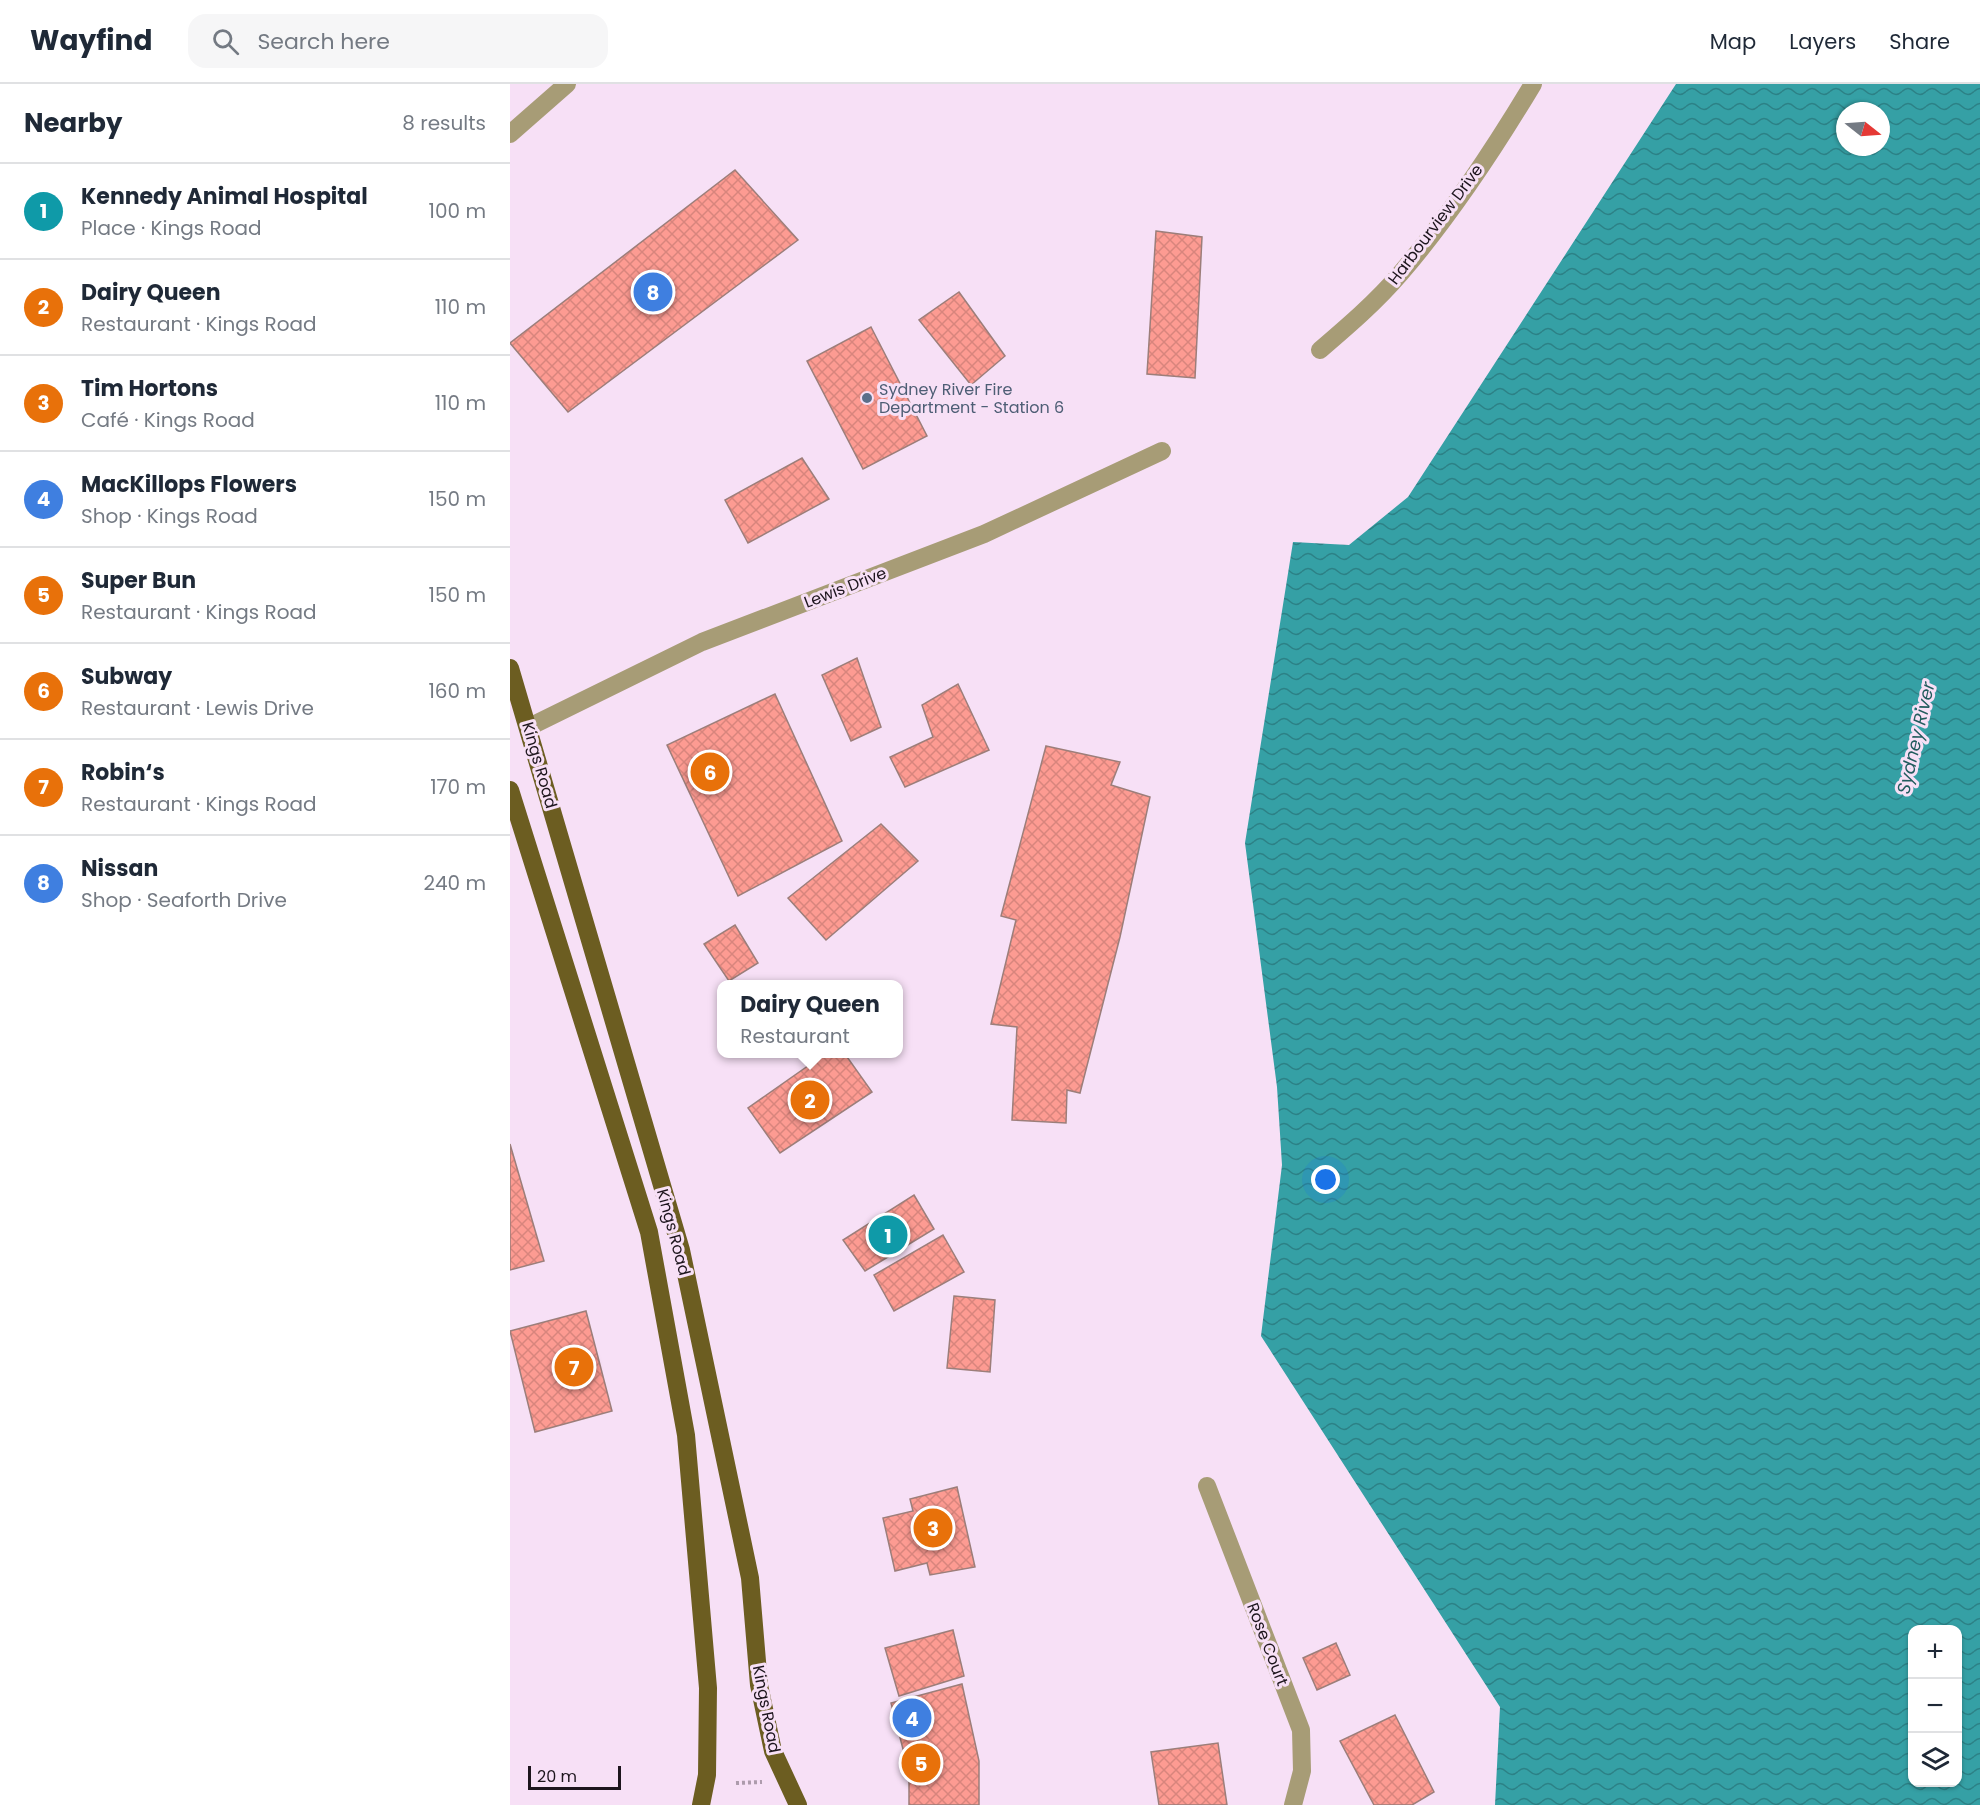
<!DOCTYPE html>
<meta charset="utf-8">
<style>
:root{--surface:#fff;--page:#f6f6f7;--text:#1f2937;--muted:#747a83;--line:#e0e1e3;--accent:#c73d1a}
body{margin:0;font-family:Poppins,sans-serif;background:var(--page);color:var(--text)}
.controls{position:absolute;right:18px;bottom:18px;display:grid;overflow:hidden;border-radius:12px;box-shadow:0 2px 4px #0004}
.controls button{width:54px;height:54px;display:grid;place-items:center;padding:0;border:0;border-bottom:2px solid var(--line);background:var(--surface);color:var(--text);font:30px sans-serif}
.compass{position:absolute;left:1326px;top:18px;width:54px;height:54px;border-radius:50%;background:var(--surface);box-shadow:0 2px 4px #0004;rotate:107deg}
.scale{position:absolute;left:18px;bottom:15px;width:93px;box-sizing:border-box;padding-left:6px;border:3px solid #1d151d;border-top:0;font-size:16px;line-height:21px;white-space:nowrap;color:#1d151d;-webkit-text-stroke:4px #f7e0f6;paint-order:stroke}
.you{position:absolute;left:816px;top:1096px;width:21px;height:21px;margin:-15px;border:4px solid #fff;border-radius:50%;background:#1a73e8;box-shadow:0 0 0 9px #1a73e833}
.badge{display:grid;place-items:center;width:39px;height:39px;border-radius:50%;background:var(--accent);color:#fff;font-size:20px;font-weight:700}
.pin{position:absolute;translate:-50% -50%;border:3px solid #fff;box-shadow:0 2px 6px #0006}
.popup{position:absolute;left:207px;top:896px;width:186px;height:78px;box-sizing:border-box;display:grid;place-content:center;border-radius:12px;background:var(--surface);filter:drop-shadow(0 2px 4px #0005);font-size:20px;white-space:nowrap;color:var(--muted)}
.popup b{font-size:22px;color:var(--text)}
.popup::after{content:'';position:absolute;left:50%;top:100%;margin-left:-12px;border:12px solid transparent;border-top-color:var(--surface)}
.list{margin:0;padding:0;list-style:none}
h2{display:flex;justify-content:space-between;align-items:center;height:78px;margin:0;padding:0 24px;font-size:26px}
h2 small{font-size:20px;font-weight:400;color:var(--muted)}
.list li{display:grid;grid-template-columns:39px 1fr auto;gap:18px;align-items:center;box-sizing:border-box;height:96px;padding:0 24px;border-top:2px solid var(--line)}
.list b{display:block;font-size:22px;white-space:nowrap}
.list p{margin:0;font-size:20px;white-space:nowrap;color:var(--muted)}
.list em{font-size:20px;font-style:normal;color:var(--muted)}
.icon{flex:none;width:33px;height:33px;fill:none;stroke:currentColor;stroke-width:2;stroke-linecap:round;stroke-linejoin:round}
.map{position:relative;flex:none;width:1470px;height:1721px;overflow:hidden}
header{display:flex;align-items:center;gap:36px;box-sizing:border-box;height:84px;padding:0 30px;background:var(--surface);border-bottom:2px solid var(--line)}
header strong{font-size:28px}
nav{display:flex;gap:33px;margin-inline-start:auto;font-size:21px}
.search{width:420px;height:54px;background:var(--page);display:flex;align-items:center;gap:15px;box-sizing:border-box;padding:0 21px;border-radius:18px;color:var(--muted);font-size:22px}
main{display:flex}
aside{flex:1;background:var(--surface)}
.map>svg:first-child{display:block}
.water{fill:url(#water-waves);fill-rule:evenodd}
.building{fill:url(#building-cross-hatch);stroke:#9c7e7a;stroke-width:1.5}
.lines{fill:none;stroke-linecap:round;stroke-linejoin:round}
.path{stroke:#ad9bac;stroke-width:4;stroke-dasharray:3 3;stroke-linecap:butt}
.minor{stroke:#a79c76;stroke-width:18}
.major{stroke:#6c5d21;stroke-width:18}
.service-dot{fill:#5c6f8a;stroke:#f7e0f6;stroke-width:2}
.labels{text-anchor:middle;stroke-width:6;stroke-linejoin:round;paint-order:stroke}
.street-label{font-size:16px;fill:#1d151d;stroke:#f7e0f6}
.service-label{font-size:16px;fill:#4e5e75;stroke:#f7e0f6;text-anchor:start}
.water-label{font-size:18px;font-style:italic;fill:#225c5e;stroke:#f7e0f6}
</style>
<header>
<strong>Wayfind</strong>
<div class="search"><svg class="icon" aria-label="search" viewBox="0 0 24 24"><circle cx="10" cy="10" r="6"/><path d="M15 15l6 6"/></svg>Search here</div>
<nav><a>Map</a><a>Layers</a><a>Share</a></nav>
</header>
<main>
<aside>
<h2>Nearby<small>8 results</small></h2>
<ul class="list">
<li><span class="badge" style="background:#0f9aa8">1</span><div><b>Kennedy Animal Hospital</b><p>Place · Kings Road</p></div><em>100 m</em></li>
<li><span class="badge" style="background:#e8710a">2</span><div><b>Dairy Queen</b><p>Restaurant · Kings Road</p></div><em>110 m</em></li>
<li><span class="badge" style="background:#e8710a">3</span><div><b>Tim Hortons</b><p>Café · Kings Road</p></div><em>110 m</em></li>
<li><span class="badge" style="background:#3f7fe0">4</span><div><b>MacKillops Flowers</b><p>Shop · Kings Road</p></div><em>150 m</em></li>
<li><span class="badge" style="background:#e8710a">5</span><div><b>Super Bun</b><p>Restaurant · Kings Road</p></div><em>150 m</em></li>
<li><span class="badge" style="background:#e8710a">6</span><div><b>Subway</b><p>Restaurant · Lewis Drive</p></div><em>160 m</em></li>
<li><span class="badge" style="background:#e8710a">7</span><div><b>Robin‘s</b><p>Restaurant · Kings Road</p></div><em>170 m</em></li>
<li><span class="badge" style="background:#3f7fe0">8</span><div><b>Nissan</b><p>Shop · Seaforth Drive</p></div><em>240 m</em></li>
</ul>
</aside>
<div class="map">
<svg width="1470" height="1721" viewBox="0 0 1470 1721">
<defs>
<pattern id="water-waves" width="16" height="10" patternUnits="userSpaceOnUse" patternTransform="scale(1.5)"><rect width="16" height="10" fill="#35a0a5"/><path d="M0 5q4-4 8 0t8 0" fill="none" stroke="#2c8186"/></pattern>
<pattern id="building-cross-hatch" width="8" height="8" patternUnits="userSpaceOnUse" patternTransform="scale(1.5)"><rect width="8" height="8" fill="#fd9b92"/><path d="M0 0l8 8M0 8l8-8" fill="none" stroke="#d8857d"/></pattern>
</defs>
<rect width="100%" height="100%" fill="#f7e0f6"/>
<path class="water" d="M1166,0H1470V1721H985L990,1623L751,1252L772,1081L767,1003L735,759L783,458L839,461L898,413ZM1335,27H1371V63H1335ZM1402,1546H1448V1698H1402Z"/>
<g class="building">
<path d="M225,86L288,156L58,328L0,259Z"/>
<path d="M646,147L692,153L685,294L637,290Z"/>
<path d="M449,208L495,272L461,301L409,236Z"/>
<path d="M361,243L417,352L353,385L297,277Z"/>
<path d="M292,374L319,415L238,459L215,416Z"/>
<path d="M347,574L371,643L341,657L312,591Z"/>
<path d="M448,600L479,666L395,703L380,673L423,653L412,621Z"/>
<path d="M265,610L332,757L228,812L157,661Z"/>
<path d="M536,662L610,678L601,701L640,713L610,853L570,1009L557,1006L556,1039L502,1036L507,943L481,940L506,836L491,832Z"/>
<path d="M371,740L408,777L316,856L278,814Z"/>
<path d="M225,841L248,879L219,897L194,860Z"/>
<path d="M315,970H335L362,1008L270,1069L238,1024Z"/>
<path d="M0,1060L34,1177L0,1186Z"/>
<path d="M404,1111L424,1145L355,1187L333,1156Z"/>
<path d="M433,1151L454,1188L384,1227L364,1191Z"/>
<path d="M444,1212L485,1216L480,1288L437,1284Z"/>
<path d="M76,1227L102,1327L25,1348L0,1247Z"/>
<path d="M447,1403L465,1483L420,1491L417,1479L385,1487L373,1434L403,1427L400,1415Z"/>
<path d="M443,1546L454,1592L389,1612L375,1564Z"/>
<path d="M826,1559L840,1591L807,1606L793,1574Z"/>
<path d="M452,1600L469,1677V1721H399V1688L381,1619Z"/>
<path d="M885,1631L924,1708L902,1721H864L830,1657Z"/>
<path d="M708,1659L717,1721H649L641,1668Z"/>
</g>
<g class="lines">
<path class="path" d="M226,1699L252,1698"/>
<g class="minor">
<path d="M0,50L57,0"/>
<path d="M810,266C838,242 866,218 890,190C940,132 984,65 1023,0"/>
<path d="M19,643L192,558L474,450L652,367"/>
<path d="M697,1402L791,1646L792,1687L783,1721"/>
</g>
<g class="major">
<path d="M0,584L171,1166L240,1494L249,1601L263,1667L288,1721"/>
<path d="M0,706L139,1148L176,1351L198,1604L197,1691L191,1721"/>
</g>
</g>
<circle class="service-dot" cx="357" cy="314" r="6"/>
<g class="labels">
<g class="street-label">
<text transform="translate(925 140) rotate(-53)" y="6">Harbourview Drive</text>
<text transform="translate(335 503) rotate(-21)" y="6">Lewis Drive</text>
<text transform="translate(30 681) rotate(74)" y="6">Kings Road</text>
<text transform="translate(164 1148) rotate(75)" y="6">Kings Road</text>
<text transform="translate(758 1560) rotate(69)" y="6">Rose Court</text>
<text transform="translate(257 1625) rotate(79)" y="6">Kings Road</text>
</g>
<g class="service-label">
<text x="369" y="311">Sydney River Fire<tspan x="369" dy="18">Department - Station 6</tspan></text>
</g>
<g class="water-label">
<text transform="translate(1406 654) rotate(-77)" y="6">Sydney River</text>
</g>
</g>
</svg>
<div class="controls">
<button>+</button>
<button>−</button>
<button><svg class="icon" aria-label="layers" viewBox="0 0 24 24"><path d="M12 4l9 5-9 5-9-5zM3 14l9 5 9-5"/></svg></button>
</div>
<svg class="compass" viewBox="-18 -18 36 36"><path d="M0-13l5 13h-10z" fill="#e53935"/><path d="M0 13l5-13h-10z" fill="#747a83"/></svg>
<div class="scale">20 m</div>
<div class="you"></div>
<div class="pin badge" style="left:378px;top:1151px;background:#0f9aa8">1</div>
<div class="pin badge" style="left:300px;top:1016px;background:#e8710a">2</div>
<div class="popup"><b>Dairy Queen</b>Restaurant</div>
<div class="pin badge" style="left:423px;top:1444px;background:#e8710a">3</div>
<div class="pin badge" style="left:402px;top:1634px;background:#3f7fe0">4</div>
<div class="pin badge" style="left:411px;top:1679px;background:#e8710a">5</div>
<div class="pin badge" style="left:200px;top:688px;background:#e8710a">6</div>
<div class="pin badge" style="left:64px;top:1283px;background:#e8710a">7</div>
<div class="pin badge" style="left:143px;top:208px;background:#3f7fe0">8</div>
</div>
</main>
